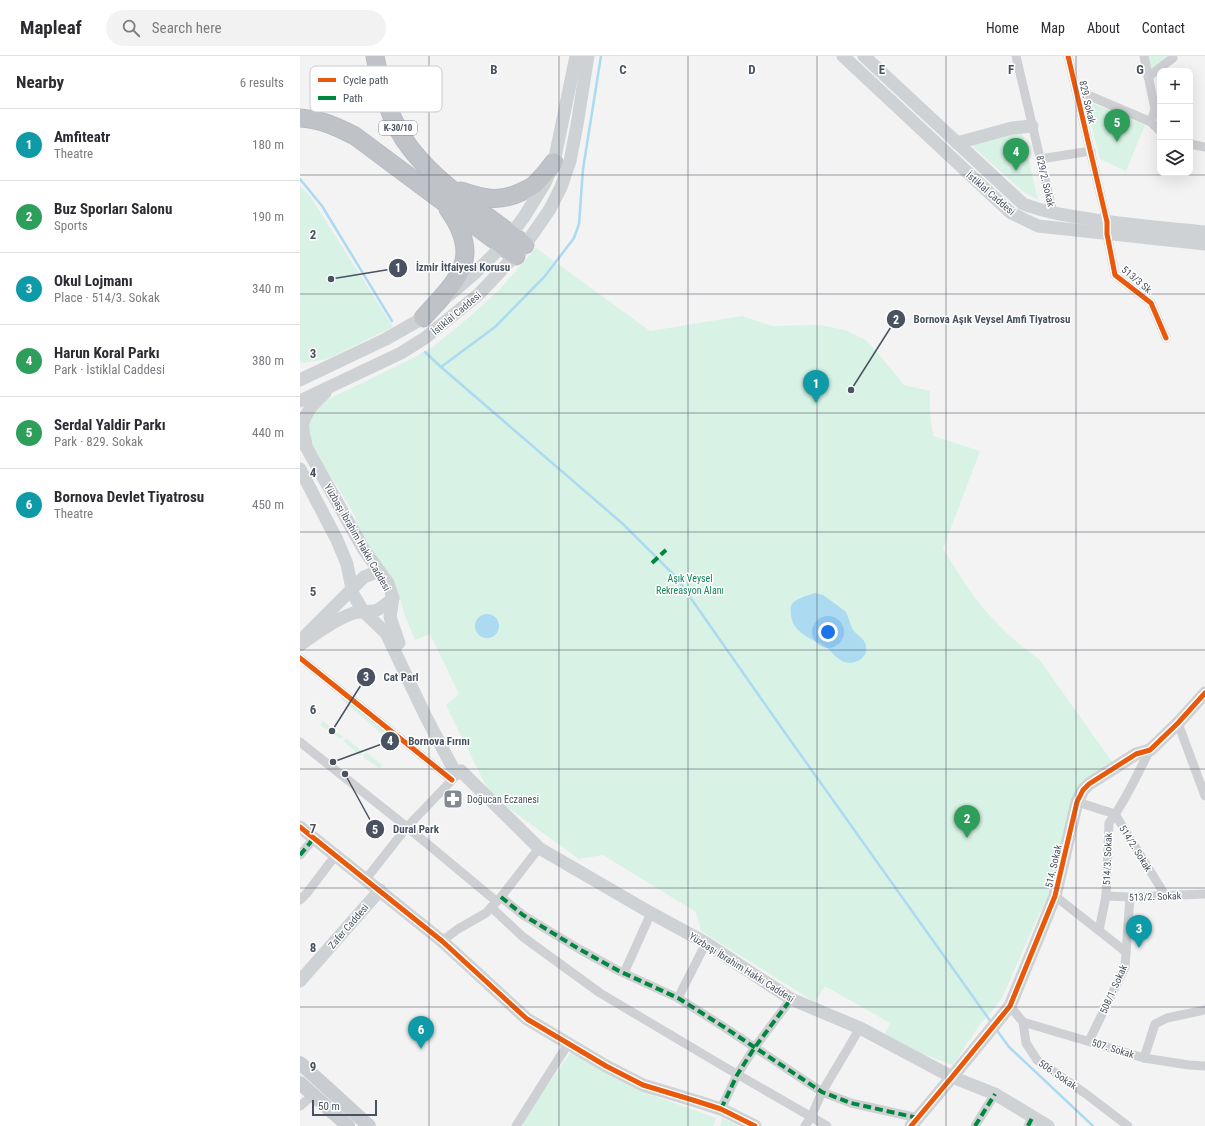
<!DOCTYPE html>
<meta charset="utf-8">
<style>
:root{--surface:#fff;--page:#f2f2f3;--text:#2b2b33;--muted:#7c7c81;--line:#e1e1e2;--accent:#0f766e}
body{margin:0;font-family:"Roboto Condensed",sans-serif;background:var(--page);color:var(--text)}
.controls{position:absolute;right:12px;top:12px;display:grid;overflow:hidden;border-radius:8px;box-shadow:0 4px 16px #0002}
.controls button{width:36px;height:36px;display:grid;place-items:center;padding:0;border:0;border-bottom:1px solid var(--line);background:var(--surface);color:var(--text);font:20px sans-serif}
.scale{position:absolute;left:12px;bottom:10px;width:65px;box-sizing:border-box;padding-left:4px;border:2px solid #495260;border-top:0;font-size:11px;line-height:14px;white-space:nowrap;color:#495260;-webkit-text-stroke:3px #fff;paint-order:stroke}
.you{position:absolute;left:528px;top:576px;width:14px;height:14px;margin:-10px;border:3px solid #fff;border-radius:50%;background:#1a73e8;box-shadow:0 0 0 6px #1a73e833}
.badge{display:grid;place-items:center;width:26px;height:26px;border-radius:50%;background:var(--accent);color:#fff;font-size:13px;font-weight:700}
.pin{position:absolute;translate:-50% -33px;filter:drop-shadow(0 1px 2px #0008)}
.pin::after{content:'';position:absolute;top:21px;width:14px;height:12px;background:inherit;clip-path:polygon(0 0,100% 0,50% 100%)}
.list{margin:0;padding:0;list-style:none}
h2{display:flex;justify-content:space-between;align-items:center;height:52px;margin:0;padding:0 16px;font-size:17px}
h2 small{font-size:13px;font-weight:400;color:var(--muted)}
.list li{display:grid;grid-template-columns:26px 1fr auto;gap:12px;align-items:center;box-sizing:border-box;height:72px;padding:0 16px;border-top:1px solid var(--line)}
.list b{display:block;font-size:15px;white-space:nowrap}
.list p{margin:0;font-size:13px;white-space:nowrap;color:var(--muted)}
.list em{font-size:13px;font-style:normal;color:var(--muted)}
.icon{flex:none;width:22px;height:22px;fill:none;stroke:currentColor;stroke-width:2;stroke-linecap:round;stroke-linejoin:round}
.map{position:relative;flex:none;width:905px;height:1070px;overflow:hidden}
header{display:flex;align-items:center;gap:24px;box-sizing:border-box;height:56px;padding:0 20px;background:var(--surface);border-bottom:1px solid var(--line)}
header strong{font-size:19px}
nav{display:flex;gap:22px;margin-inline-start:auto;font-size:14px}
.search{width:280px;height:36px;background:var(--page);display:flex;align-items:center;gap:10px;box-sizing:border-box;padding:0 14px;border-radius:22px;color:var(--muted);font-size:15px}
main{display:flex}
aside{flex:1;background:var(--surface)}
.map>svg:first-child{display:block}
.green{fill:#d8f2e5}
.water{fill:#acdaf0}
.lines{fill:none;stroke-linecap:round;stroke-linejoin:round}
.stream{stroke:#acdaf0;stroke-width:2.5}
.highway-casing{stroke:#b8bbc2;stroke-width:19}
.street{stroke:#ced0d3;stroke-width:9}
.secondary{stroke:#cfd2d5;stroke-width:13}
.primary{stroke:#c9cdd1;stroke-width:14}
.highway{stroke:#bfc3c8;stroke-width:17}
.quiet{stroke:#00873e;stroke-width:4;stroke-dasharray:8 4;stroke-linecap:butt}
.cycleway-casing{stroke:#fff;stroke-width:8}
.cycleway{stroke:#e8590c;stroke-width:5}
.grid{fill:none;stroke:#495260;stroke-width:1;stroke-opacity:0.55}
.labels{text-anchor:middle;stroke-width:3;stroke-linejoin:round;paint-order:stroke}
.shield{fill:#fff;stroke:#808690;stroke-width:1}
.shield-label{font-size:9px;font-weight:bold;fill:#495260}
.street-label{font-size:10px;fill:#495260;stroke:#fff}
.park-label{font-size:10px;fill:#16855a;stroke:#fff}
.poi-label{font-size:10px;fill:#495260;stroke:#fff;text-anchor:start}
.key{fill:#fff;stroke:#c8cbcf;stroke-width:1}
.key-label{font-size:11px;fill:#495260}
.grid-label{font-size:13px;text-anchor:middle;font-weight:bold;fill:#495260;stroke:#fff;stroke-width:3;stroke-linejoin:round;paint-order:stroke}
.leader{fill:none;stroke:#495260;stroke-width:1.5}
.callout-dot{fill:#495260;stroke:#fff;stroke-width:1.5}
.mark-label{font-size:12px;text-anchor:middle;font-weight:bold;fill:#fff}
.callout-label{font-size:11px;text-anchor:middle;font-weight:bold;fill:#495260;stroke:#fff;stroke-width:3;stroke-linejoin:round;paint-order:stroke}
</style>
<header>
<strong>Mapleaf</strong>
<div class="search"><svg class="icon" aria-label="search" viewBox="0 0 24 24"><circle cx="10" cy="10" r="6"/><path d="M15 15l6 6"/></svg>Search here</div>
<nav><a>Home</a><a>Map</a><a>About</a><a>Contact</a></nav>
</header>
<main>
<aside>
<h2>Nearby<small>6 results</small></h2>
<ul class="list">
<li><span class="badge" style="background:#0f9aa8">1</span><div><b>Amfiteatr</b><p>Theatre</p></div><em>180 m</em></li>
<li><span class="badge" style="background:#2e9e5b">2</span><div><b>Buz Sporları Salonu</b><p>Sports</p></div><em>190 m</em></li>
<li><span class="badge" style="background:#0f9aa8">3</span><div><b>Okul Lojmanı</b><p>Place · 514/3. Sokak</p></div><em>340 m</em></li>
<li><span class="badge" style="background:#2e9e5b">4</span><div><b>Harun Koral Parkı</b><p>Park · İstiklal Caddesi</p></div><em>380 m</em></li>
<li><span class="badge" style="background:#2e9e5b">5</span><div><b>Serdal Yaldir Parkı</b><p>Park · 829. Sokak</p></div><em>440 m</em></li>
<li><span class="badge" style="background:#0f9aa8">6</span><div><b>Bornova Devlet Tiyatrosu</b><p>Theatre</p></div><em>450 m</em></li>
</ul>
</aside>
<div class="map">
<svg width="905" height="1070" viewBox="0 0 905 1070">
<rect width="100%" height="100%" fill="#f3f3f3"/>
<g class="green">
<path d="M844,0H873L848,21Z"/>
<path d="M785,44L845,69L826,115L800,103Z"/>
<path d="M722,75L738,144L721,134L669,87Z"/>
<path d="M0,130L10,140L93,271L27,303L4,307L0,305Z"/>
<path d="M236,192L350,275L442,260L472,270L520,269L545,274L566,284L582,302L604,329L630,335V358L633,380L680,395L643,493C653,508 662,524 673,539C690,562 715,587 739,603L815,710L786,724L756,827L739,858L702,942L687,961L680,968L653,1009L615,995L585,978L590,967L525,930L515,946L401,875L396,856L303,799L279,803L207,751L188,734L146,649L159,638L130,578L115,584L104,557L100,541L97,535L58,476L56,462L36,428L12,393L9,365L25,345L115,301L134,290L167,263L198,235Z"/>
<path d="M43,638L85,674L82,678L41,643Z"/>
<path d="M23,665L43,681L40,683L20,669Z"/>
<path d="M46,682L63,696L60,700L44,685Z"/>
<path d="M66,696L82,709L80,713L63,701Z"/>
<path d="M271,996L341,1035L416,1062L413,1070H219Z"/>
<path d="M422,1062L439,1070H420Z"/>
</g>
<g class="water">
<path d="M515,537L523,539L545,555C549,560 549,566 552,572C555,579 565,581 566,591C568,602 555,609 545,606C538,604 532,596 526,591C512,582 493,578 491,559C491,556 490,553 491,550C494,542 507,540 515,537Z"/>
<circle cx="187" cy="570" r="12"/>
</g>
<g class="lines">
<g class="stream">
<path d="M0,123L22,150L92,265"/>
<path d="M125,296L141,311L323,468L376,521L488,681L691,966"/>
<path d="M141,311L195,271L245,220L274,182L279,168L283,113L301,0"/>
<path d="M696,973L709,991L793,1070"/>
</g>
<defs>
<g id="highway">
<path d="M75,0C81,32 90,67 111,93C142,133 187,158 225,189"/>
<path d="M0,62C23,64 35,70 55,80L216,200"/>
<path d="M161,135C182,142 199,147 221,136C225,134 230,132 234,129C242,122 248,114 254,106"/>
<path d="M123,262C157,224 184,203 148,153"/>
</g>
</defs>
<use href="#highway" class="highway-casing"/>
<g class="street">
<path d="M716,0L753,157"/>
<path d="M768,0L807,166V178L815,219L851,247L866,282"/>
<path d="M848,21L873,2V0"/>
<path d="M776,34L851,66L855,53L844,0"/>
<path d="M851,66L860,75"/>
<path d="M890,88L905,91"/>
<path d="M740,103L791,95"/>
<path d="M0,602L152,724"/>
<path d="M878,667L905,740"/>
<path d="M0,686L107,771L196,845"/>
<path d="M777,746L815,758L865,839"/>
<path d="M0,799L10,787L13,781"/>
<path d="M66,823L107,771L152,724L155,719"/>
<path d="M755,840L826,896"/>
<path d="M806,840L830,841L905,838"/>
<path d="M201,841L223,859L279,893L319,915L378,942L424,971L522,1036L551,1047L618,1062"/>
<path d="M0,844L7,837L35,800"/>
<path d="M191,851L223,881L300,937L423,1010L527,1070"/>
<path d="M799,874L806,840L809,767C826,745 837,718 850,694"/>
<path d="M142,885L158,873L186,857L201,841L239,792"/>
<path d="M324,917L351,857"/>
<path d="M378,942L406,887"/>
<path d="M710,950L723,966L726,987L737,1004L786,1038L828,1070"/>
<path d="M723,966L844,1002L889,1009L905,1010"/>
<path d="M789,985L825,911L830,841"/>
<path d="M844,1002L855,968L867,962L905,954"/>
<path d="M0,1050L13,1039"/>
<path d="M421,1053L437,1019L455,991L491,943"/>
<path d="M216,1070L268,988"/>
<path d="M505,1070L511,1061L522,1036L560,972"/>
<path d="M675,1070L695,1038"/>
<path d="M728,1070L733,1060"/>
</g>
<g class="secondary">
<path d="M543,0L711,157L738,170L905,188"/>
<path d="M564,0L723,148C745,156 765,159 789,163C827,169 866,172 905,176"/>
<path d="M657,87L712,72L732,70"/>
<path d="M149,239L175,217L203,189L224,161L245,127L254,106L276,0"/>
<path d="M0,324L86,283L123,262L130,256"/>
<path d="M0,345L101,297L125,282L179,238L225,189L250,153L261,131L270,105L277,69L288,0"/>
<path d="M0,380L64,494L88,527L93,542L90,561L99,587"/>
<path d="M6,389C5,383 2,374 3,367C6,355 16,345 25,337"/>
<path d="M0,413L37,484L47,508L53,538L63,555L86,577L125,659L156,718L161,715L239,792L351,857L406,887L491,943L560,972L652,1021L695,1038L748,1070"/>
<path d="M6,579L64,521L79,515"/>
<path d="M0,589C16,578 32,565 51,558C58,555 65,556 73,555C81,554 87,547 93,542"/>
<path d="M0,771L142,885L227,963L306,1010L343,1029L396,1045L421,1053L455,1070"/>
<path d="M0,925L80,834"/>
<path d="M611,1070L652,1021L710,950L755,840L777,746L783,734L789,728L836,698L850,694L878,667L905,637"/>
</g>
<g class="primary">
<path d="M0,1007L69,1070"/>
<path d="M0,1027L48,1070"/>
</g>
<use href="#highway" class="highway"/>
<g class="quiet">
<path d="M352,507L366,494"/>
<path d="M0,799L10,787L13,781"/>
<path d="M201,841L223,859L279,893L319,915L378,942L424,971L522,1036L551,1047L618,1062"/>
<path d="M421,1053L437,1019L455,991L491,943"/>
<path d="M675,1070L695,1038"/>
<path d="M728,1070L733,1060"/>
</g>
<defs>
<g id="cycleway">
<path d="M768,0L807,166V178L815,219L851,247L866,282"/>
<path d="M0,602L152,724"/>
<path d="M0,771L142,885L227,963L306,1010L343,1029L396,1045L421,1053L455,1070"/>
<path d="M611,1070L652,1021L710,950L755,840L777,746L783,734L789,728L836,698L850,694L878,667L905,637"/>
</g>
</defs>
<use href="#cycleway" class="cycleway-casing"/>
<use href="#cycleway" class="cycleway"/>
</g>
<path class="grid" d="M129,0V1070M259,0V1070M388,0V1070M517,0V1070M646,0V1070M776,0V1070M0,119H905M0,238H905M0,357H905M0,476H905M0,594H905M0,713H905M0,832H905M0,951H905"/>
<defs>
<symbol id="pharmacy-square" viewBox="-11 -11 22 22"><rect x="-9" y="-9" width="18" height="18" rx="4" fill="#848a93" stroke="#fff"/><path d="M-2-6h4v4h4v4h-4v4h-4v-4h-4v-4h4Z" fill="#fff"/></symbol>
</defs>
<g fill-rule="evenodd">
<use href="#pharmacy-square" x="142" y="732" width="22" height="22"/>
</g>
<g class="labels">
<rect class="shield" x="79" y="65" width="38" height="14" rx="3"/>
<g class="shield-label">
<text x="98" y="75">K-30/10</text>
</g>
<g class="street-label">
<text transform="translate(788 46) rotate(77)" y="4">829. Sokak</text>
<text transform="translate(746 125) rotate(77)" y="4">829/2. Sokak</text>
<text transform="translate(691 137) rotate(41)" y="4">İstiklal Caddesi</text>
<text transform="translate(838 224) rotate(40)" y="4">513/3 Sk.</text>
<text transform="translate(156 257) rotate(-40)" y="4">İstiklal Caddesi</text>
<text transform="translate(58 481) rotate(60)" y="4">Yüzbaşı İbrahim Hakkı Caddesi</text>
<text transform="translate(836 792) rotate(58)" y="4">514/2. Sokak</text>
<text transform="translate(807 803) rotate(-88)" y="4">514/3. Sokak</text>
<text transform="translate(753 810) rotate(-77)" y="4">514. Sokak</text>
<text transform="translate(855 840) rotate(-2)" y="4">513/2. Sokak</text>
<text transform="translate(48 870) rotate(-49)" y="4">Zafer Caddesi</text>
<text transform="translate(442 911) rotate(32)" y="4">Yüzbaşı İbrahim Hakkı Caddesi</text>
<text transform="translate(813 933) rotate(-66)" y="4">508/1. Sokak</text>
<text transform="translate(813 992) rotate(17)" y="4">507. Sokak</text>
<text transform="translate(758 1018) rotate(35)" y="4">506. Sokak</text>
</g>
<g class="park-label">
<text x="390" y="526">Aşık Veysel<tspan x="390" dy="12">Rekreasyon Alanı</tspan></text>
</g>
<g class="poi-label">
<text x="167" y="747">Doğucan Eczanesi</text>
</g>
</g>
<rect x="10" y="10" width="132" height="46" rx="6" class="key"/>
<rect x="18" y="22" width="18" height="4" fill="#e8590c"/>
<rect x="18" y="40" width="18" height="4" fill="#00873e"/>
<g class="key-label">
<text x="43" y="28">Cycle path</text>
<text x="43" y="46">Path</text>
</g>
<g class="grid-label">
<text x="194" y="18">B</text>
<text x="323" y="18">C</text>
<text x="452" y="18">D</text>
<text x="582" y="18">E</text>
<text x="711" y="18">F</text>
<text x="840" y="18">G</text>
<text x="13" y="183">2</text>
<text x="13" y="302">3</text>
<text x="13" y="421">4</text>
<text x="13" y="540">5</text>
<text x="13" y="658">6</text>
<text x="13" y="777">7</text>
<text x="13" y="896">8</text>
<text x="13" y="1015">9</text>
</g>
<path class="leader" d="M31 223L98 212M551 334L596 263M32 675L66 621M33 706L90 685M45 718L75 773"/>
<g class="callout-dot">
<circle cx="31" cy="223" r="4"/>
<circle cx="551" cy="334" r="4"/>
<circle cx="32" cy="675" r="4"/>
<circle cx="33" cy="706" r="4"/>
<circle cx="45" cy="718" r="4"/>
<circle cx="98" cy="212" r="10"/>
<circle cx="596" cy="263" r="10"/>
<circle cx="66" cy="621" r="10"/>
<circle cx="90" cy="685" r="10"/>
<circle cx="75" cy="773" r="10"/>
</g>
<g class="mark-label">
<text x="98" y="216">1</text>
<text x="596" y="268">2</text>
<text x="66" y="625">3</text>
<text x="90" y="689">4</text>
<text x="75" y="778">5</text>
</g>
<g class="callout-label">
<text x="163" y="215">İzmir İtfaiyesi Korusu</text>
<text x="692" y="267">Bornova Aşık Veysel Amfi Tiyatrosu</text>
<text x="101" y="625">Cat Parl</text>
<text x="139" y="689">Bornova Fırını</text>
<text x="116" y="777">Dural Park</text>
</g>
</svg>
<div class="controls">
<button>+</button>
<button>−</button>
<button><svg class="icon" aria-label="layers" viewBox="0 0 24 24"><path d="M12 4l9 5-9 5-9-5zM3 14l9 5 9-5"/></svg></button>
</div>
<div class="scale">50 m</div>
<div class="you"></div>
<div class="pin badge" style="left:516px;top:347px;background:#0f9aa8">1</div>
<div class="pin badge" style="left:667px;top:782px;background:#2e9e5b">2</div>
<div class="pin badge" style="left:839px;top:892px;background:#0f9aa8">3</div>
<div class="pin badge" style="left:716px;top:115px;background:#2e9e5b">4</div>
<div class="pin badge" style="left:817px;top:86px;background:#2e9e5b">5</div>
<div class="pin badge" style="left:121px;top:993px;background:#0f9aa8">6</div>
</div>
</main>
